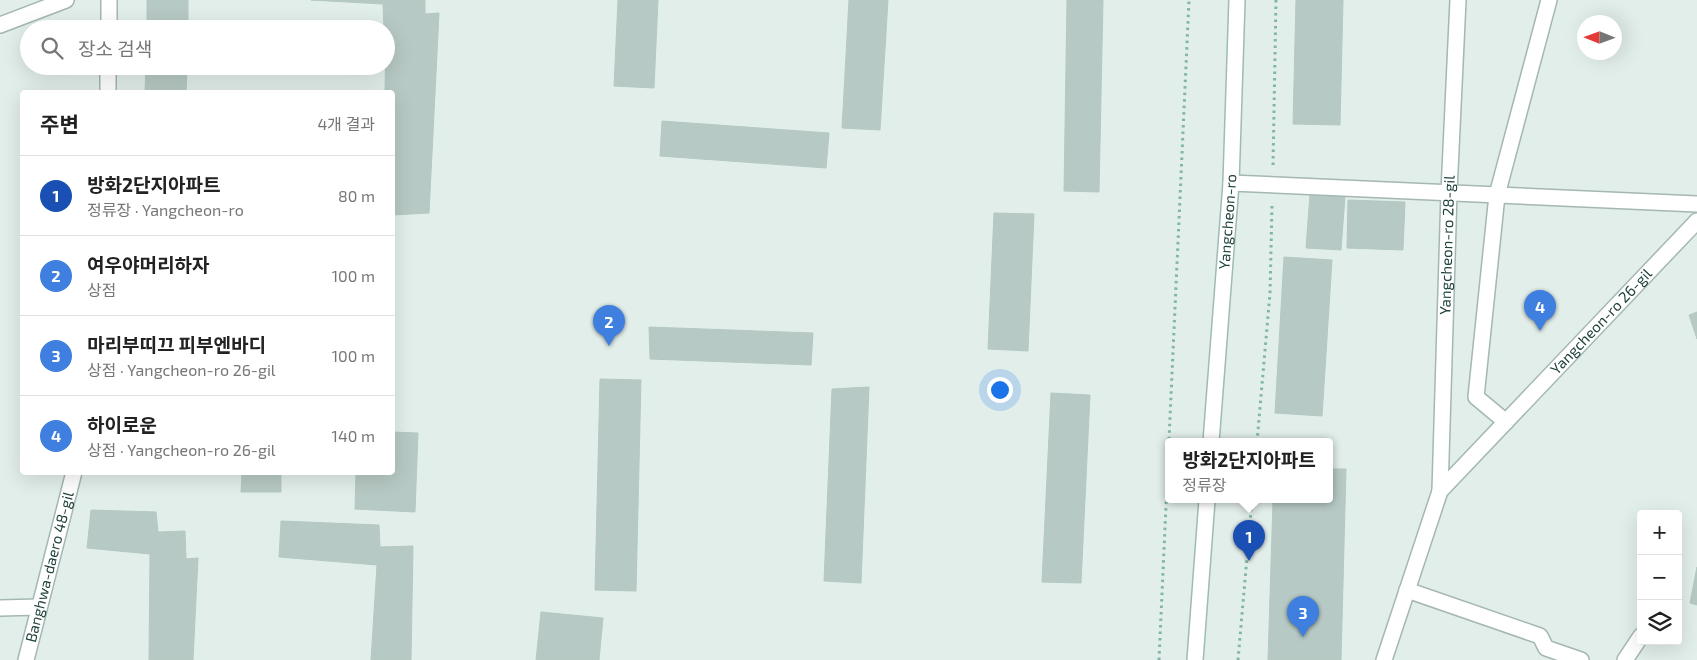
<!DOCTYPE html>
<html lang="ko">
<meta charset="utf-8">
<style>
:root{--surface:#fff;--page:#f6f6f6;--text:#222;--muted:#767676;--line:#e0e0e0;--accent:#2563eb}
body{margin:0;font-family:"Exo 2","Noto Sans KR",sans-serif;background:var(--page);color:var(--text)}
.controls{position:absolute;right:15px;bottom:15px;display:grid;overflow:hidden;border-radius:5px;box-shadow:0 5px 20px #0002}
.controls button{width:45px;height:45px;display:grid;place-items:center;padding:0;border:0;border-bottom:1px solid var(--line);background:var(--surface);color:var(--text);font:25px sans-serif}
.compass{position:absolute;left:1577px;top:15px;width:45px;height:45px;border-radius:50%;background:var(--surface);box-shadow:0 5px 20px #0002;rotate:271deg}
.you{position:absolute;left:999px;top:389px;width:18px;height:18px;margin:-12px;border:4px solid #fff;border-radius:50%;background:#1a73e8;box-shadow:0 0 0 8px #1a73e833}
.badge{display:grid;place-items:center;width:32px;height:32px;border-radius:50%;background:var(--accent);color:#fff;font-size:16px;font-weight:700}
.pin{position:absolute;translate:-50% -41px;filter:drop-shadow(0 1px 2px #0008)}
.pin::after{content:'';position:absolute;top:26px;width:18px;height:15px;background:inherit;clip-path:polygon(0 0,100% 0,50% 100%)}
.popup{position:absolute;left:1165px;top:438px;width:168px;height:65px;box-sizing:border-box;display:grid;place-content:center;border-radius:5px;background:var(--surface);filter:drop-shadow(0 1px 4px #0005);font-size:16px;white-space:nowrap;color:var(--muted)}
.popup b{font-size:19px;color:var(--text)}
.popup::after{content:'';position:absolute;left:50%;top:100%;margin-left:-10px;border:10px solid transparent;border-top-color:var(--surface)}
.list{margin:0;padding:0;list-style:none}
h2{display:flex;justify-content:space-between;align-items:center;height:65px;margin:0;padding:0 20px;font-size:21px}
h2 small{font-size:16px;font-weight:400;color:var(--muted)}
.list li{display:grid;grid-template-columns:32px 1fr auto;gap:15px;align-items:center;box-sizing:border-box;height:80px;padding:0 20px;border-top:1px solid var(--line)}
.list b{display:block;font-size:19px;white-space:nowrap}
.list p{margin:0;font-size:16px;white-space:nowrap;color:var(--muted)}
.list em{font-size:16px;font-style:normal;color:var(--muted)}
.icon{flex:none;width:28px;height:28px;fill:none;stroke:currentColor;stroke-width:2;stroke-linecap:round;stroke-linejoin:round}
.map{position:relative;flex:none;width:1697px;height:660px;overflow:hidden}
.search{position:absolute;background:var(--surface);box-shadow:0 5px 20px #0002;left:20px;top:20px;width:375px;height:55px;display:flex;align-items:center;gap:12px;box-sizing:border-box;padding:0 18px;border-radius:28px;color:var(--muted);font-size:19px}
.panel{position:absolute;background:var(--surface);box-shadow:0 5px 20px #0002;left:20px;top:90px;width:375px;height:385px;border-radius:5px}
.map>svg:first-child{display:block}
.building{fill:#b7c9c4;stroke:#b4c9c2}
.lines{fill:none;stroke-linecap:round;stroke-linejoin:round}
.service-casing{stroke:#a4b7b2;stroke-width:18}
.minor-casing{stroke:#a4b7b2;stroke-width:18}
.secondary-casing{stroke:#9fbbb4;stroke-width:18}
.path{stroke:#7fb5aa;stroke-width:3;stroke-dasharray:2.5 4;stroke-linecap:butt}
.service{stroke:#fff;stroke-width:15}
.minor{stroke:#fff;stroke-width:15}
.secondary{stroke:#fff;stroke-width:15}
.labels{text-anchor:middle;stroke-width:4.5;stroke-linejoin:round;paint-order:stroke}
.street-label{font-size:15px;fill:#20423c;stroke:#f4faf8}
</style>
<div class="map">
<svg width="1697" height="660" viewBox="0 0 1697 660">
<rect width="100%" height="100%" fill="#e2eeea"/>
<g class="building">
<rect x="147" y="0" width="41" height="29"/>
<path d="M311,0H425V14L439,13L429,213L392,215V92H385L386,29H384L383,4Z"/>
<path d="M618,0H658L654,88L614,86Z"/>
<path d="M849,0H888L880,130L842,128Z"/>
<path d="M1067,0H1103L1099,192L1064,191Z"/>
<path d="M1296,0H1343L1340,125L1293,124Z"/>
<path d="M146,66H187L186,92H145Z"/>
<path d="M662,121L829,133L826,168L660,156Z"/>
<path d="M1310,194L1345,196L1341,250L1306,248Z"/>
<path d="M1348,200L1405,202L1403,250L1347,248Z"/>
<path d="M994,213L1034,214L1028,351L988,349Z"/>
<path d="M1284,257L1332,260L1322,416L1275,413Z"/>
<path d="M1697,312V339L1689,315Z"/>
<path d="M649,327L813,333L811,365L650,359Z"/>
<path d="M600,379L641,380L636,591L595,590Z"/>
<path d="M869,387L861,583L824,581L832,389Z"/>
<path d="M1051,393L1090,395L1081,583L1042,582Z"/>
<path d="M392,432L418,433L415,512L355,509L356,472H392Z"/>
<path d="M1329,469H1346L1341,660H1268L1273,500H1329Z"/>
<path d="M242,472H281V492H241Z"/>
<path d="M91,510L156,512L158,532L185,531L186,559L198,558L193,660H149L150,554L87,548Z"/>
<path d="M281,521L379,525L380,547L413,546L411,660H371L377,565L279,557Z"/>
<path d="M1697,567V605L1690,603Z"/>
<path d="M541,612L603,618L599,660H536Z"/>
</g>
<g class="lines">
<defs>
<g id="service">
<path d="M1231,183L1697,204"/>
<path d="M1506,422L1476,397L1497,195L1549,0"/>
<path id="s1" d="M1440,491L1449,192L1458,0"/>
<path d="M1407,590L1540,636L1546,648L1581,660"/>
<path d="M1625,660L1641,636"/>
</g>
<g id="minor">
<path d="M0,25L66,0"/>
<path d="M109,29V0"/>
<path d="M108,92V66"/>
<path d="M0,608L38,607"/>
<path id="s2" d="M26,660L74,472"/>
<path id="s3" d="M1384,660L1440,491L1697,221"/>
</g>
<g id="secondary">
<path id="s4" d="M1211,442L1231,183L1237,0"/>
<path d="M1195,660L1207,500"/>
</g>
</defs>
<use href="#service" class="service-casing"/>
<use href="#minor" class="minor-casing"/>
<use href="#secondary" class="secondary-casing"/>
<g class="path">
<path d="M1273,165L1276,0"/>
<path d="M1257,442L1270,293L1272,206"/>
<path d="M1159,660L1189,0"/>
<path d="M1238,660L1252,500"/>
</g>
<use href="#service" class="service"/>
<use href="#minor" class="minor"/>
<use href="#secondary" class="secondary"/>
</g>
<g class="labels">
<g class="street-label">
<text dy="5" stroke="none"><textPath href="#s4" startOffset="221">Yangcheon-ro</textPath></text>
<text dy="5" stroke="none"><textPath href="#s1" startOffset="246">Yangcheon-ro 28-gil</textPath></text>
<text dy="5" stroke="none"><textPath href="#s3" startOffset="412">Yangcheon-ro 26-gil</textPath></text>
<text dy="5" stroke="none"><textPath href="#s2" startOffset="96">Banghwa-daero 48-gil</textPath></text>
</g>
</g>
</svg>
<div class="controls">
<button>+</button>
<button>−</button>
<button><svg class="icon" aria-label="layers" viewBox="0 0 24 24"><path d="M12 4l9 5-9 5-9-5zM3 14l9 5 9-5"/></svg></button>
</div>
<svg class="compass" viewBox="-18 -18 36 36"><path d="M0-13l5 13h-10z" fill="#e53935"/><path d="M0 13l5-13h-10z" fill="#767676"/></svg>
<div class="you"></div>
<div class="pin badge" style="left:1249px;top:561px;background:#1a4fb4">1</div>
<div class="popup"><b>방화2단지아파트</b>정류장</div>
<div class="pin badge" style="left:609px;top:346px;background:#3f7fe0">2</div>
<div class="pin badge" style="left:1303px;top:637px;background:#3f7fe0">3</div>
<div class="pin badge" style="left:1540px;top:331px;background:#3f7fe0">4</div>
<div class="search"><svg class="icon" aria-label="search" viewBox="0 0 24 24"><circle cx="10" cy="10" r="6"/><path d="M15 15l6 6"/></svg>장소 검색</div>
<section class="panel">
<h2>주변<small>4개 결과</small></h2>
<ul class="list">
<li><span class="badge" style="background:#1a4fb4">1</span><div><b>방화2단지아파트</b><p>정류장 · Yangcheon-ro</p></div><em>80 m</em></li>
<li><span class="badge" style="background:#3f7fe0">2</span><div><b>여우야머리하자</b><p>상점</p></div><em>100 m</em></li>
<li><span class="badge" style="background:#3f7fe0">3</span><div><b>마리부띠끄 피부엔바디</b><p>상점 · Yangcheon-ro 26-gil</p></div><em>100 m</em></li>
<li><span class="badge" style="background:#3f7fe0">4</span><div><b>하이로운</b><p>상점 · Yangcheon-ro 26-gil</p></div><em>140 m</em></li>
</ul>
</section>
</div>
